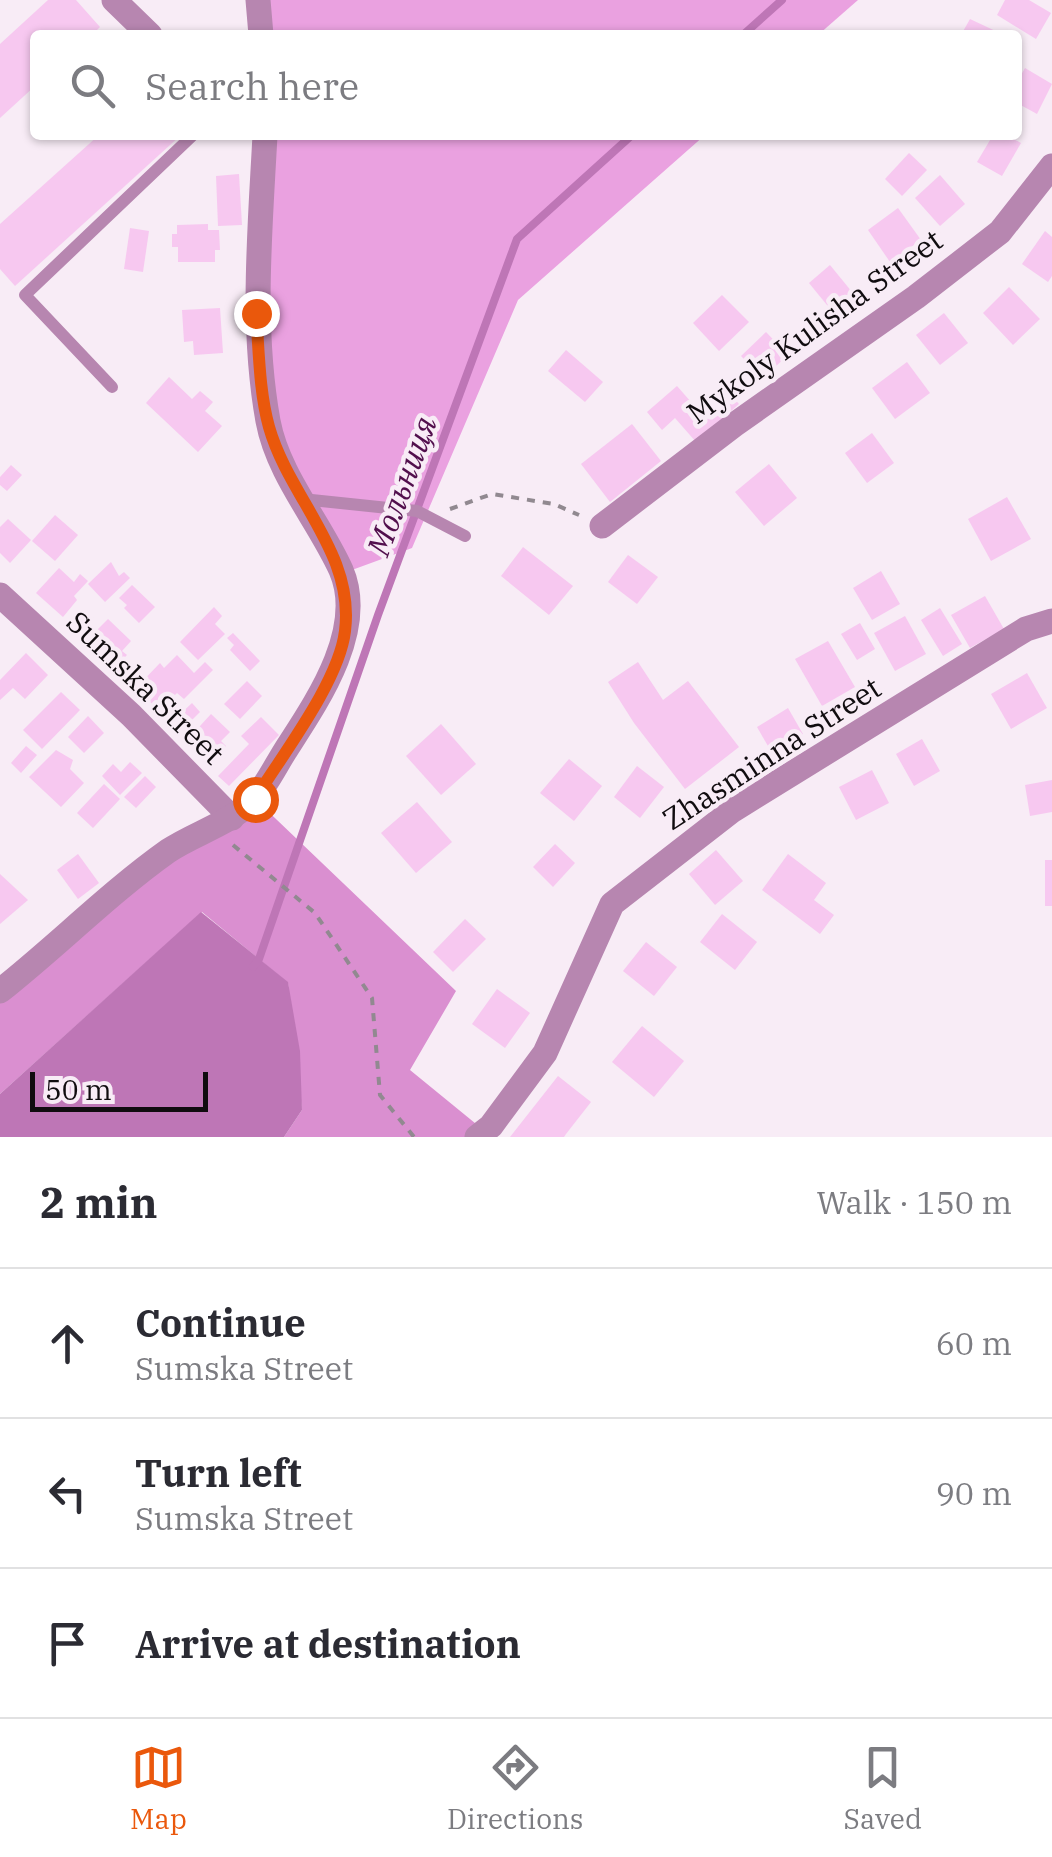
<!DOCTYPE html>
<meta charset="utf-8">
<style>
:root{--surface:#fff;--page:#f2f2f3;--text:#2b2b33;--muted:#7c7c81;--line:#e1e1e2;--accent:#ea580c}
body{margin:0;font-family:"IBM Plex Serif",serif;background:var(--page);color:var(--text)}
.scale{position:absolute;left:30px;bottom:25px;width:178px;box-sizing:border-box;padding-left:10px;border:5px solid #100c0f;border-top:0;font-size:28px;line-height:35px;white-space:nowrap;color:#100c0f;-webkit-text-stroke:8px #f8ecf6;paint-order:stroke}
.stop{position:absolute;width:30px;height:30px;margin:-22px;border:8px solid #ea580c;border-radius:50%;background:#fff}
.stop.end{background:#ea580c;border-color:#fff;box-shadow:0 2px 10px #0008}
.list{margin:0;padding:0;list-style:none}
h2{display:flex;justify-content:space-between;align-items:center;height:130px;margin:0;padding:0 40px;font-size:42px}
h2 small{font-size:32px;font-weight:400;color:var(--muted)}
.list li{display:grid;grid-template-columns:65px 1fr auto;gap:30px;align-items:center;box-sizing:border-box;height:150px;padding:0 40px;border-top:2px solid var(--line)}
.list b{display:block;font-size:38px;white-space:nowrap}
.list p{margin:0;font-size:32px;white-space:nowrap;color:var(--muted)}
.list em{font-size:32px;font-style:normal;color:var(--muted)}
.icon{flex:none;width:55px;height:55px;fill:none;stroke:currentColor;stroke-width:2;stroke-linecap:round;stroke-linejoin:round}
.map{position:relative;flex:none;width:1052px;height:1137px;overflow:hidden}
.search{position:absolute;background:var(--surface);box-shadow:0 2px 8px #0004;left:30px;right:30px;top:30px;height:110px;display:flex;align-items:center;gap:25px;box-sizing:border-box;padding:0 35px;border-radius:10px;color:var(--muted);font-size:38px}
.sheet{height:580px;background:var(--surface)}
nav{display:flex;justify-content:space-around;align-items:center;box-sizing:border-box;height:140px;border-top:2px solid var(--line);background:var(--surface);font-size:28px;color:var(--muted)}
nav a{display:grid;justify-items:center;gap:5px}
nav .on{color:var(--accent)}
.map>svg:first-child{display:block}
.green{fill:#eaa1e0}
.forest{fill:#da8fd0}
.water{fill:#be76b6}
.lines{fill:none;stroke-linecap:round;stroke-linejoin:round}
.stream{stroke:#be76b6;stroke-width:8}
.building{fill:#f7c8f0}
.path{stroke:#918990;stroke-width:4;stroke-dasharray:8 8;stroke-linecap:butt}
.lane{stroke:#b786b0;stroke-width:12}
.street{stroke:#b786b0;stroke-width:25}
.route{stroke:#ea580c;stroke-width:12}
.labels{text-anchor:middle;stroke-width:9;stroke-linejoin:round;paint-order:stroke}
.street-label{font-size:30px;fill:#100c0f;stroke:#f8ecf6}
.water-label{font-size:32px;font-style:italic;fill:#520f4d;stroke:#f8ecf6}
</style>
<div class="map">
<svg width="1052" height="1137" viewBox="0 0 1052 1137">
<rect width="100%" height="100%" fill="#f8ecf6"/>
<g class="green">
<path d="M263,0H858L818,35H264Z"/>
<path d="M264,135H705L518,300L412,548L341,574L269,427Z"/>
</g>
<path class="forest" d="M254,798L456,991L410,1070L481,1128L470,1137H284L302,1110L288,983L202,912L0,1094V991Z"/>
<path class="water" d="M201,912L288,982L300,1051L302,1110L284,1137H0V1094Z"/>
<g class="lines">
<g class="stream">
<path d="M743,35L782,0"/>
<path d="M253,967L259,959L378,615L517,239L632,135"/>
</g>
</g>
<g class="building">
<path d="M48,0H76L100,27L92,35H35V86L0,118V44Z"/>
<path d="M1005,0H1029L1051,13L1036,39L997,15Z"/>
<path d="M970,19L1004,35H961Z"/>
<path d="M1025,68L1052,84L1037,114L1017,103V82Z"/>
<path d="M99,135H181L15,286L0,269V224Z"/>
<path d="M993,135H1006L1021,143L1002,176L977,162Z"/>
<path d="M909,153L927,170L902,196L885,179Z"/>
<path d="M239,174L242,225L218,226L216,176Z"/>
<path d="M940,175L965,204L940,226L915,198Z"/>
<path d="M898,208L921,240L890,262L868,230Z"/>
<path d="M208,224V230H219L220,250H215V262H178V247H172V234H177V225Z"/>
<path d="M130,228L149,231L143,272L124,269Z"/>
<path d="M1045,231L1052,237V276L1048,282L1022,264Z"/>
<path d="M830,265L852,292L831,310L809,283Z"/>
<path d="M1009,287L1040,319L1013,345L983,313Z"/>
<path d="M722,295L749,322L719,351L693,323Z"/>
<path d="M220,308L223,353L194,355L193,341L184,342L182,310Z"/>
<path d="M944,313L968,343L940,365L916,335Z"/>
<path d="M766,332L788,355L762,379L741,356Z"/>
<path d="M566,350L603,382L585,402L548,371Z"/>
<path d="M907,362L930,393L895,419L872,388Z"/>
<path d="M169,377L192,399L200,391L213,402L205,411L222,426L198,452L146,403Z"/>
<path d="M677,386L698,410L724,387L739,404L696,442L675,418L662,430L647,412Z"/>
<path d="M632,424L661,461L610,502L581,464Z"/>
<path d="M872,433L894,463L867,483L845,453Z"/>
<path d="M769,464L797,498L764,526L735,492Z"/>
<path d="M11,465L22,475L7,491L0,485V477Z"/>
<path d="M1007,497L1031,539L991,561L968,519Z"/>
<path d="M55,515L78,535L55,561L32,541Z"/>
<path d="M8,519L31,540L10,563L0,553V527Z"/>
<path d="M523,547L573,586L549,615L501,576Z"/>
<path d="M628,555L658,577L637,604L608,582Z"/>
<path d="M111,562L119,576L124,572L130,578L105,602L88,584Z"/>
<path d="M59,568L74,582L80,574L88,581L74,596L77,600L63,617L36,593Z"/>
<path d="M881,571L900,604L872,620L853,588Z"/>
<path d="M132,585L155,607L139,623L124,608L127,605L119,598Z"/>
<path d="M985,596L1004,629L970,648L951,615Z"/>
<path d="M214,607L222,616L215,624L225,634L198,660L180,642Z"/>
<path d="M940,608L962,644L943,656L921,620Z"/>
<path d="M905,616L926,654L895,671L874,633Z"/>
<path d="M108,619L131,641L122,651L127,655L122,660L117,655L110,663L86,641Z"/>
<path d="M860,623L875,649L857,660L841,634Z"/>
<path d="M233,633L260,661L250,671L230,650L234,645L227,638Z"/>
<path d="M828,641L855,687L822,706L795,659Z"/>
<path d="M26,653L48,675L25,699L13,688L0,700V680Z"/>
<path d="M177,655L194,673L205,662L213,670L184,699L177,693L159,711L136,688L160,663L164,668Z"/>
<path d="M638,662L663,700L688,681L739,747L685,789L634,723L608,682Z"/>
<path d="M1027,673L1047,708L1011,729L991,694Z"/>
<path d="M247,681L262,696L240,719L224,704Z"/>
<path d="M61,692L80,710L42,749L23,730Z"/>
<path d="M192,703L200,712L183,729L174,720Z"/>
<path d="M788,708L803,734L772,753L757,727Z"/>
<path d="M211,714L230,732L221,741L226,746L212,760L189,738Z"/>
<path d="M88,716L104,733L84,753L68,737Z"/>
<path d="M261,717L279,735L229,786L218,776L249,744L241,736Z"/>
<path d="M441,724L476,764L441,795L406,756Z"/>
<path d="M922,739L940,771L914,786L896,754Z"/>
<path d="M26,746L37,755L21,773L11,763Z"/>
<path d="M56,750L73,760L70,769L84,783L61,807L29,777Z"/>
<path d="M569,759L602,786L574,821L540,793Z"/>
<path d="M130,762L142,773L120,795L102,776L113,764L121,772Z"/>
<path d="M637,766L664,787L640,818L614,797Z"/>
<path d="M872,770L889,803L856,820L839,787Z"/>
<path d="M145,776L156,787L136,808L124,797Z"/>
<path d="M1052,780V812L1030,816L1025,785Z"/>
<path d="M104,784L120,799L93,828L77,813Z"/>
<path d="M417,802L452,842L416,873L381,833Z"/>
<path d="M555,844L575,863L553,887L533,867Z"/>
<path d="M716,850L743,881L715,905L689,874Z"/>
<path d="M78,854L99,883L78,899L57,870Z"/>
<path d="M788,854L826,883L814,900L834,915L820,934L762,890Z"/>
<rect x="1045" y="860" width="7" height="46"/>
<path d="M0,874L28,900L0,924Z"/>
<path d="M722,914L757,942L735,970L700,942Z"/>
<path d="M465,919L486,939L453,972L433,952Z"/>
<path d="M646,942L677,967L654,996L623,971Z"/>
<path d="M497,989L530,1013L505,1048L472,1024Z"/>
<path d="M642,1026L684,1061L654,1097L612,1062Z"/>
<path d="M558,1076L591,1102L566,1134L564,1137H510Z"/>
</g>
<g class="lines">
<g class="path">
<path d="M450,509L492,494L554,504L579,515"/>
<path d="M233,845L315,913L372,998L380,1095L414,1137"/>
</g>
<g class="lane">
<path d="M112,387L25,295L193,135"/>
<path d="M302,499L417,511L465,536"/>
</g>
<g class="street">
<path d="M114,0L150,35"/>
<path d="M258,0L261,35"/>
<path d="M602,526L734,425L916,297L1000,232L1052,166"/>
<path d="M0,595L131,715L232,818"/>
<path d="M0,991C57,946 109,893 168,851C195,833 229,824 252,801C265,788 275,767 285,751C316,703 367,630 341,570C319,521 278,475 268,421C251,326 260,231 265,135"/>
<path d="M477,1137L491,1126L545,1053L612,904L733,810L1026,629L1052,621"/>
</g>
</g>
<g class="lines">
<path class="route" d="M255,799C282,755 339,682 345,631C355,553 289,498 269,427C259,391 259,350 256,313"/>
</g>
<g class="labels">
<g class="street-label">
<text transform="translate(815 327) rotate(-36)" y="10">Mykoly Kulisha Street</text>
<text transform="translate(145 688) rotate(44)" y="10">Sumska Street</text>
<text transform="translate(772 754) rotate(-33)" y="10">Zhasminna Street</text>
</g>
<g class="water-label">
<text transform="translate(402 486) rotate(-70)" y="11">Мольниця</text>
</g>
</g>
</svg>
<div class="scale">50 m</div>
<div class="stop" style="left:255px;top:799px"></div>
<div class="stop end" style="left:256px;top:313px"></div>
<div class="search"><svg class="icon" aria-label="search" viewBox="0 0 24 24"><circle cx="10" cy="10" r="6"/><path d="M15 15l6 6"/></svg>Search here</div>
</div>
<section class="sheet">
<h2>2 min<small>Walk · 150 m</small></h2>
<ul class="list">
<li><svg class="icon" aria-label="ahead" viewBox="0 0 24 24"><path d="M12 20V5M6 11l6-6 6 6"/></svg><div><b>Continue</b><p>Sumska Street</p></div><em>60 m</em></li>
<li><svg class="icon" aria-label="left" viewBox="0 0 24 24"><path d="M17 20v-9H6M10 6l-5 5 5 5"/></svg><div><b>Turn left</b><p>Sumska Street</p></div><em>90 m</em></li>
<li><svg class="icon" aria-label="arrive" viewBox="0 0 24 24"><path d="M6 21V4h12l-3 4 3 4H6"/></svg><div><b>Arrive at destination</b></div></li>
</ul>
</section>
<nav>
<a class="on"><svg class="icon" aria-label="map" viewBox="0 0 24 24"><path d="M3 6l6-2 6 2 6-2v14l-6 2-6-2-6 2zM9 4v14M15 6v14"/></svg>Map</a>
<a><svg class="icon" aria-label="directions" viewBox="0 0 24 24"><path d="M12 3l9 9-9 9-9-9zM9 14v-3h6M13 9l2 2-2 2"/></svg>Directions</a>
<a><svg class="icon" aria-label="saved" viewBox="0 0 24 24"><path d="M7 4h10v16l-5-4-5 4z"/></svg>Saved</a>
</nav>
